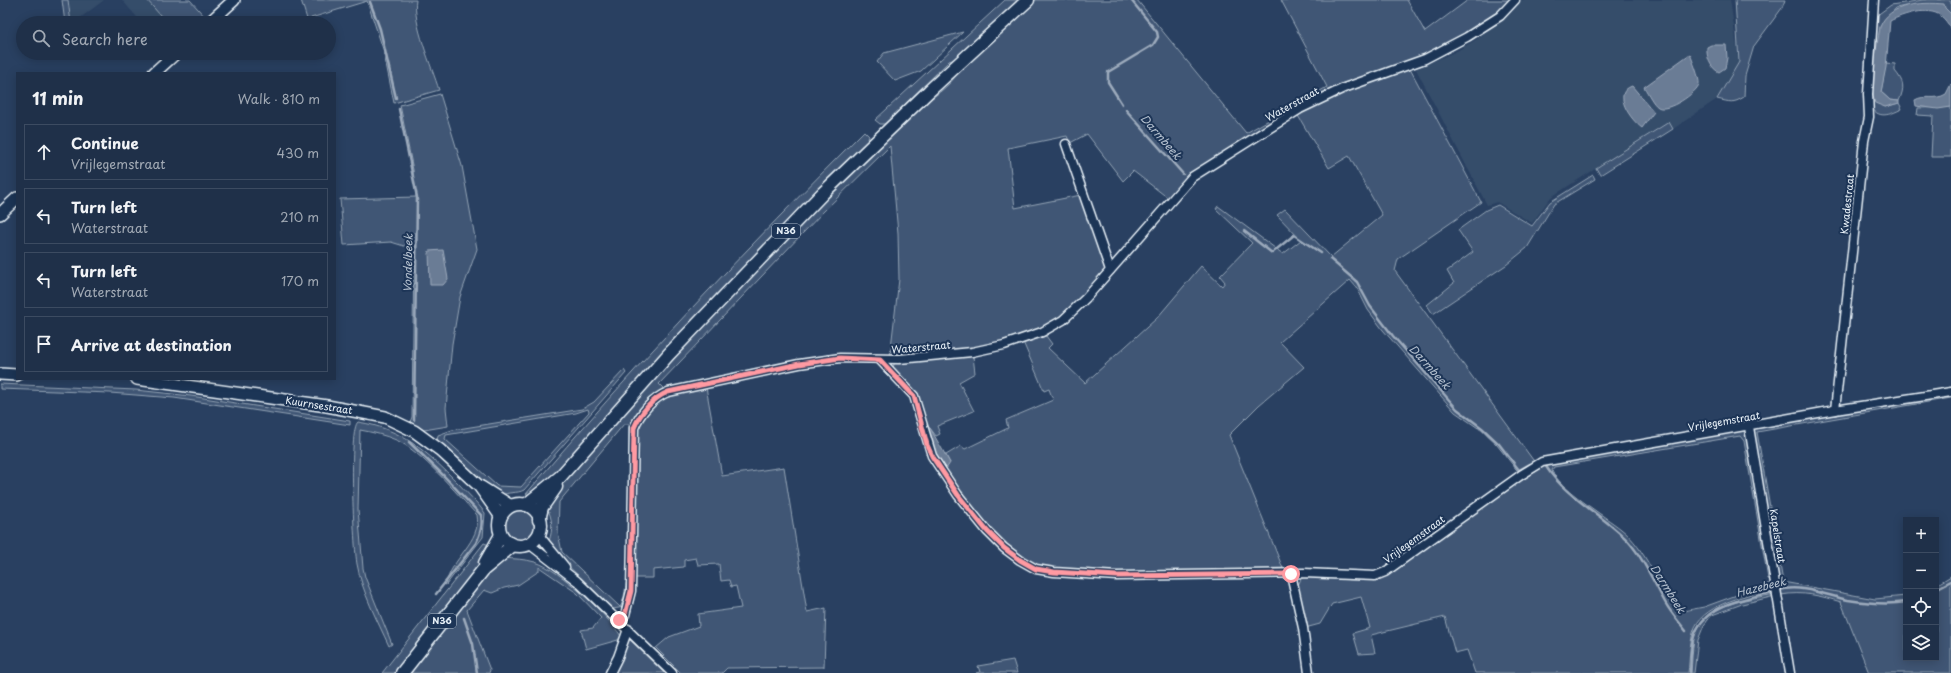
<!DOCTYPE html>
<meta charset="utf-8">
<style>
:root{--surface:#1f3049;--page:#273850;--text:#f1f3f6;--muted:#a1a9b4;--line:#3c4b61}
body{margin:0;font-family:"Playpen Sans",sans-serif;background:var(--page);color:var(--text)}
.controls{position:absolute;right:12px;bottom:12px;display:grid;overflow:hidden;border-radius:0px;box-shadow:0 2px 10px #0003}
.controls button{width:36px;height:36px;display:grid;place-items:center;padding:0;border:0;border-bottom:1px solid var(--line);background:var(--surface);color:var(--text);font:20px sans-serif}
.stop{position:absolute;width:12px;height:12px;margin:-9px;border:3px solid #ff9aa2;border-radius:50%;background:#fff}
.stop.end{background:#ff9aa2;border-color:#fff;box-shadow:0 1px 4px #0008}
.list{margin:0;padding:0;list-style:none}
h2{display:flex;justify-content:space-between;align-items:center;height:52px;margin:0;padding:0 16px;font-size:17px}
h2 small{font-size:13px;font-weight:400;color:var(--muted)}
.list li{display:grid;grid-template-columns:26px 1fr auto;gap:12px;align-items:center;box-sizing:border-box;height:56px;margin:0 8px 8px;padding:0 8px;border:1px solid var(--line);border-radius:0px}
.list b{display:block;font-size:15px;white-space:nowrap}
.list p{margin:0;font-size:13px;white-space:nowrap;color:var(--muted)}
.list em{font-size:13px;font-style:normal;color:var(--muted)}
.icon{flex:none;width:22px;height:22px;fill:none;stroke:currentColor;stroke-width:2;stroke-linecap:round;stroke-linejoin:round}
.map{position:relative;flex:none;width:1951px;height:673px;overflow:hidden}
.search{position:absolute;background:var(--surface);box-shadow:0 2px 10px #0003;left:16px;top:16px;width:320px;height:44px;display:flex;align-items:center;gap:10px;box-sizing:border-box;padding:0 14px;border-radius:22px;color:var(--muted);font-size:15px}
.panel{position:absolute;background:var(--surface);box-shadow:0 2px 10px #0003;left:16px;top:72px;width:320px;height:308px;border-radius:0px}
.map>svg:first-child{display:block}
.built{fill:#364d6b}
.green{fill:#415774;stroke:#94a4b6;fill-rule:evenodd}
.water{fill:#6b7c95;stroke:#9dabbd}
.lines{fill:none;stroke-linecap:round;stroke-linejoin:round}
.stream{stroke:#9dabbd;stroke-width:2.5}
.street-casing{stroke:#e8f1f8;stroke-width:11}
.secondary-casing{stroke:#e8f1f8;stroke-width:14}
.primary-casing{stroke:#e8f1f8;stroke-width:15}
.street{stroke:#1d3557;stroke-width:8}
.secondary{stroke:#1d3557;stroke-width:11}
.primary{stroke:#1d3557;stroke-width:12}
.route{stroke:#ff9aa2;stroke-width:5}
.labels{text-anchor:middle;stroke-width:4;stroke-linejoin:round;paint-order:stroke}
.shield{fill:#1d3557;stroke:#abb9c8;stroke-width:1}
.shield-label{font-size:9px;font-weight:bold;fill:#e8f1f8}
.street-label{font-size:10px;fill:#e8f1f8;stroke:#1d3557}
.water-label{font-size:11px;font-style:italic;fill:#b6c2d0;stroke:#1d3557}
</style>
<div class="map">
<svg width="1951" height="673" viewBox="0 0 1951 673">
<rect width="100%" height="100%" fill="#294061"/>
<filter id="ink" filterUnits="userSpaceOnUse"><feTurbulence type="fractalNoise" baseFrequency=".025" numOctaves="2"/><feDisplacementMap in="SourceGraphic" scale="8" xChannelSelector="R" yChannelSelector="G"/><feConvolveMatrix kernelMatrix="1 2 1 2 8 2 1 2 1" color-interpolation-filters="sRGB"/></filter>
<g filter="url(#ink)">
<g class="built">
<path d="M68,0H104L76,21V23H71Z"/>
<path d="M122,0H147L167,23H142Z"/>
<path d="M1521,0H1730L1739,62L1717,99L1673,129L1669,122L1551,197L1532,223L1497,202L1487,205L1416,69L1457,51L1477,39L1514,10Z"/>
</g>
<g class="green">
<path d="M62,0H68L71,23H65Z"/>
<path d="M147,0H190L206,18L201,23H167Z"/>
<path d="M301,0H416C412,22 432,67 439,90L394,103L383,49L367,1L311,18L312,23H296L307,19Z"/>
<path d="M1005,0H1021L956,59L949,61L885,124H880L875,120Z"/>
<path d="M1035,0H1137L1246,133L1327,87L1281,0H1407L1425,32L1468,0H1509L1497,13L1474,30L1435,52L1336,90L1189,175L1168,198L1133,171L1123,181L1087,134L1070,143L1067,136L1008,148L1015,208L1081,195L1105,270L1102,277C1089,290 1077,304 1063,316C1026,348 939,352 890,356L899,279L898,233L890,146L823,212L659,384L663,388L641,409L631,424L629,593L624,607L613,609L560,558L549,541C553,530 553,517 546,507L550,499L622,413L770,252L923,103C936,97 956,80 961,67ZM624,424H629C629,453 633,591 620,607L562,552L558,533L559,502Z"/>
<path d="M1735,0H1785L1782,8L1754,46L1745,76L1744,97C1733,104 1730,102 1717,99L1739,62Z"/>
<path d="M1923,0H1951V14L1940,4L1905,6L1896,8L1880,27L1873,86L1885,107L1899,103L1902,109C1889,115 1878,120 1870,105L1876,16L1891,5Z"/>
<path d="M963,32L921,71L895,81L877,62L884,53Z"/>
<path d="M1886,63L1895,64V71C1904,82 1905,87 1899,101L1890,100L1881,92Z"/>
<path d="M1409,67L1481,202L1398,259L1395,271L1533,460V463L1520,474L1497,445L1481,430L1455,412L1383,330L1368,310L1357,288L1350,280L1280,342L1304,367L1259,405L1229,435L1284,571L1170,574L1054,570L1032,564L1012,551L981,521L933,455L921,409L893,368L894,364L905,361L973,356L975,373L959,382L974,411L937,426L940,434L936,436L930,428H928V431L950,463L946,455L961,446L965,449L1008,428L1006,420L1053,400L1049,389L1044,391L1023,342L1046,336L1052,344L1048,348L1085,383L1157,318L1201,266L1222,286L1225,282L1220,276L1252,243L1216,209L1218,206L1283,254L1301,240L1277,215L1285,209L1331,257L1382,215L1349,156L1329,168L1297,114L1323,100Z"/>
<path d="M440,94L462,166L477,249L460,297L452,344L446,408L448,426L424,430L410,422L412,417L414,247L404,246L391,242L344,245L340,199L416,197L413,170L400,105Z"/>
<path d="M1951,107V157H1931L1933,116L1917,115L1918,108Z"/>
<path d="M1669,122L1673,129L1600,175L1596,168Z"/>
<path d="M864,131L869,136L867,142L791,218L660,357L548,484L533,495L526,494C633,367 747,248 864,131Z"/>
<path d="M1593,175L1595,179L1554,204L1527,248L1506,265L1433,314L1427,305L1454,283L1447,271L1473,252L1458,230L1486,210L1498,205L1532,226L1550,202Z"/>
<path d="M624,370L626,373L524,490C517,494 508,491 501,496L437,442L438,435L452,430L582,409L594,402ZM588,409L589,412L521,487L497,486L445,439L446,435L576,413Z"/>
<path d="M0,384L136,390L191,396L350,421V425L174,398L110,393L0,389Z"/>
<path d="M706,387L722,476L784,467L807,612L826,608L824,667L727,668L722,673H681L656,648L669,637L699,626L698,614L741,608L736,586L731,587L729,580L721,581L719,564L698,565L696,558L684,560V567L653,570V578H635L637,428C658,395 669,394 706,387Z"/>
<path d="M1951,394V398L1757,432L1783,582L1875,599L1906,596V658H1936V585L1951,576V673H1869L1841,602C1821,596 1803,591 1781,595L1753,431L1757,427Z"/>
<path d="M358,422C403,429 427,452 458,483C467,493 477,502 485,513L483,537L446,585C450,559 482,541 477,515C458,495 420,450 396,440C385,435 371,432 360,430L358,509L363,568L365,577L392,644L389,646C377,620 362,592 357,564C354,547 348,429 358,422Z"/>
<path d="M1741,430L1745,431L1747,434L1773,579H1768L1744,441L1740,436L1554,467L1552,470C1557,487 1606,517 1621,529C1646,548 1658,587 1678,612L1704,607L1767,584L1773,585L1774,588C1750,595 1706,603 1695,627C1689,642 1690,658 1688,673H1475L1467,650L1455,653L1445,617L1371,635L1375,653L1359,654L1353,633L1370,628L1361,597L1332,604L1320,624L1305,628L1298,585L1301,579L1305,576L1372,579L1491,499L1550,463Z"/>
<circle cx="520" cy="526" r="16"/>
<path d="M484,543L489,545L482,564L397,673H382Z"/>
<path d="M504,558C514,559 525,559 535,562C561,570 605,613 621,636L618,640L586,649L581,630L593,628L601,618L577,593L539,567V571L518,585L504,588L492,593L484,590L467,610L490,670L489,673H409L490,570Z"/>
<path d="M1775,594V596L1742,604L1712,615L1704,625L1698,640L1694,673H1691C1692,662 1692,650 1694,639C1702,604 1745,600 1775,594Z"/>
<path d="M627,639L630,640L664,673H615Z"/>
<path d="M1013,660L1017,673H976L980,672L978,666Z"/>
</g>
<g class="water">
<path d="M1944,4L1945,8L1951,14V28C1948,24 1945,19 1941,16C1929,6 1903,14 1890,21L1886,67L1881,92L1890,100L1899,101V103L1885,107L1875,103C1868,85 1877,47 1880,27C1889,3 1922,2 1944,4Z"/>
<path d="M1711,45H1726L1727,58L1725,68L1719,72C1710,68 1706,56 1707,47Z"/>
<path d="M1690,54C1692,59 1700,79 1699,84C1697,93 1667,113 1658,107C1653,104 1648,93 1644,87Z"/>
<path d="M1951,84V107L1938,109L1916,106L1915,100C1925,94 1935,101 1946,94Z"/>
<path d="M1632,86L1654,112L1642,128C1631,120 1611,93 1632,86Z"/>
<path d="M443,250L448,279L443,285H430L429,251Z"/>
<path d="M928,428H930L950,463L946,469L933,448Z"/>
</g>
<g class="lines">
<g class="stream">
<path d="M370,2L380,29L396,98"/>
<path d="M1122,104L1108,82V72L1153,45L1158,37L1157,32L1131,0"/>
<path d="M399,109L417,197L414,420"/>
<path d="M1126,110L1183,174"/>
<path d="M1244,231L1272,253L1294,235L1321,253"/>
<path d="M1330,259L1357,282L1370,306L1393,336L1457,409L1482,428L1499,444L1519,470L1530,464"/>
<path d="M409,442L444,476L481,515C483,526 480,534 476,543L436,594"/>
<path d="M1543,466L1545,465C1567,499 1601,513 1628,541C1644,559 1654,583 1666,604C1671,613 1679,622 1686,631"/>
<path d="M1936,589L1951,581"/>
<path d="M1779,590C1802,584 1825,595 1848,600C1867,603 1887,605 1906,602"/>
<path d="M464,618L473,644L477,673"/>
<path d="M1690,673C1691,662 1690,650 1693,639C1702,604 1744,599 1774,592"/>
</g>
<defs>
<g id="street">
<path d="M1066,144L1110,270"/>
<path d="M880,360L914,396L932,456L958,495L987,531L1004,548L1020,560L1036,569L1054,572L1117,576L1304,573L1375,576L1385,572L1521,475L1542,462L1835,410L1951,392"/>
<path d="M1835,410L1864,141L1869,117L1868,94L1874,0"/>
<path d="M1749,427L1790,673"/>
<path d="M538,534L565,567"/>
<path d="M529,544L577,581L672,673"/>
<path d="M1291,574L1303,628L1309,673"/>
<path d="M619,620L625,615L631,591L634,428C640,413 653,398 668,392L799,364L840,358L899,359L972,352L1004,345L1042,332L1063,320L1086,298L1192,177L1300,109L1344,88L1425,59L1467,37L1500,16L1515,0"/>
<path d="M610,673L618,657L628,629"/>
</g>
<g id="secondary">
<path d="M209,23L234,0"/>
<path d="M154,73L176,53"/>
<path d="M0,214L17,198"/>
<path d="M0,374L17,375"/>
<path d="M137,379L327,406L385,417L414,431L440,450L479,486L501,517"/>
<path d="M481,487L511,506"/>
</g>
<g id="primary">
<circle cx="520" cy="525" r="21"/>
<path d="M526,505L560,477L669,354L823,193L929,91L1028,0"/>
<path d="M539,520L542,507L556,487"/>
<path d="M485,563L501,535"/>
<path d="M402,673L483,570L513,545"/>
</g>
</defs>
<use href="#street" class="street-casing"/>
<use href="#secondary" class="secondary-casing"/>
<use href="#primary" class="primary-casing"/>
<use href="#street" class="street"/>
<use href="#secondary" class="secondary"/>
<use href="#primary" class="primary"/>
</g>
</g>
<g class="lines" filter="url(#ink)">
<path class="route" d="M619,620L625,615L631,591L634,428C640,413 653,398 668,392L799,364L840,358L880,360L914,396L927,445L932,456L958,495L987,531L1004,548L1020,560L1036,569L1054,572L1117,576L1291,574"/>
</g>
<g class="labels">
<g class="shield">
<rect x="772" y="224" width="28" height="14" rx="3"/>
<rect x="428" y="614" width="28" height="14" rx="3"/>
</g>
<g class="shield-label">
<text x="786" y="234">N36</text>
<text x="442" y="624">N36</text>
</g>
<g class="street-label">
<text transform="translate(1292 104) rotate(-29)" y="4">Waterstraat</text>
<text transform="translate(1847 204) rotate(-84)" y="4">Kwadestraat</text>
<text transform="translate(921 347) rotate(-5)" y="4">Waterstraat</text>
<text transform="translate(319 405) rotate(9)" y="4">Kuurnsestraat</text>
<text transform="translate(1724 421) rotate(-10)" y="4">Vrijlegemstraat</text>
<text transform="translate(1778 536) rotate(81)" y="4">Kapelstraat</text>
<text transform="translate(1414 539) rotate(-36)" y="4">Vrijlegemstraat</text>
</g>
<g class="water-label">
<text transform="translate(1161 137) rotate(49)" y="4">Darmbeek</text>
<text transform="translate(408 263) rotate(-89)" y="4">Vondelbeek</text>
<text transform="translate(1430 367) rotate(48)" y="4">Darmbeek</text>
<text transform="translate(1761 587) rotate(-14)" y="4">Hazebeek</text>
<text transform="translate(1668 589) rotate(58)" y="4">Darmbeek</text>
</g>
</g>
</svg>
<div class="controls">
<button>+</button>
<button>−</button>
<button><svg class="icon" aria-label="locate" viewBox="0 0 24 24"><circle cx="12" cy="12" r="6"/><path d="M12 2v4M12 18v4M2 12h4M18 12h4"/></svg></button>
<button><svg class="icon" aria-label="layers" viewBox="0 0 24 24"><path d="M12 4l9 5-9 5-9-5zM3 14l9 5 9-5"/></svg></button>
</div>
<div class="stop" style="left:1291px;top:574px"></div>
<div class="stop end" style="left:619px;top:620px"></div>
<div class="search"><svg class="icon" aria-label="search" viewBox="0 0 24 24"><circle cx="10" cy="10" r="6"/><path d="M15 15l6 6"/></svg>Search here</div>
<section class="panel">
<h2>11 min<small>Walk · 810 m</small></h2>
<ul class="list">
<li><svg class="icon" aria-label="ahead" viewBox="0 0 24 24"><path d="M12 20V5M6 11l6-6 6 6"/></svg><div><b>Continue</b><p>Vrijlegemstraat</p></div><em>430 m</em></li>
<li><svg class="icon" aria-label="left" viewBox="0 0 24 24"><path d="M17 20v-9H6M10 6l-5 5 5 5"/></svg><div><b>Turn left</b><p>Waterstraat</p></div><em>210 m</em></li>
<li><svg class="icon" aria-label="left" viewBox="0 0 24 24"><path d="M17 20v-9H6M10 6l-5 5 5 5"/></svg><div><b>Turn left</b><p>Waterstraat</p></div><em>170 m</em></li>
<li><svg class="icon" aria-label="arrive" viewBox="0 0 24 24"><path d="M6 21V4h12l-3 4 3 4H6"/></svg><div><b>Arrive at destination</b></div></li>
</ul>
</section>
</div>
